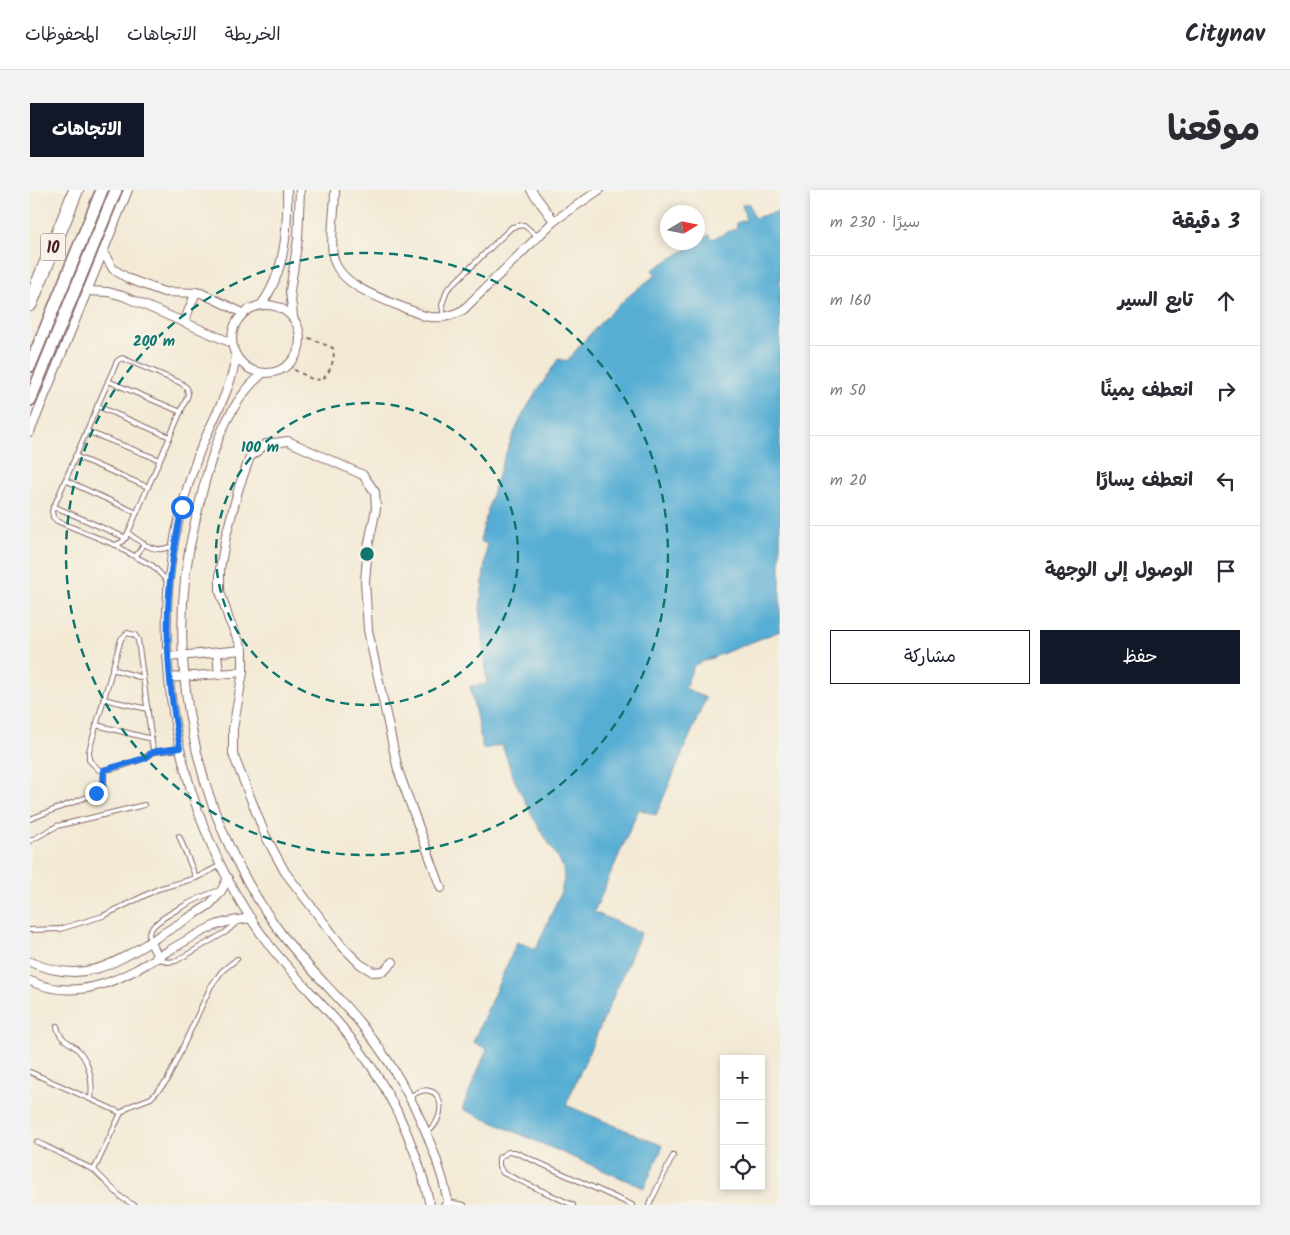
<!DOCTYPE html>
<html lang="ar">
<meta charset="utf-8">
<style>
:root{--surface:#fff;--page:#f2f2f3;--text:#2b2b33;--muted:#7c7c81;--line:#e1e1e2;--accent:#111827}
body{margin:0;font-family:Kalam,"Playpen Sans Arabic",sans-serif;background:var(--page);color:var(--text);direction:rtl}
.controls{position:absolute;right:15px;bottom:15px;display:grid;overflow:hidden;border-radius:0px;box-shadow:0 2px 8px #0003}
.controls button{width:45px;height:45px;display:grid;place-items:center;padding:0;border:0;border-bottom:1px solid var(--line);background:var(--surface);color:var(--text);font:25px sans-serif}
.compass{position:absolute;left:630px;top:15px;width:45px;height:45px;border-radius:50%;background:var(--surface);box-shadow:0 2px 8px #0003;rotate:80deg}
.stop{position:absolute;width:15px;height:15px;margin:-11px;border:4px solid #1a73e8;border-radius:50%;background:#fff}
.stop.end{background:#1a73e8;border-color:#fff;box-shadow:0 1px 5px #0008}
.list{margin:0;padding:0;list-style:none}
h2{display:flex;justify-content:space-between;align-items:center;height:65px;margin:0;padding:0 20px;font-size:21px}
h2 small{font-size:16px;font-weight:400;color:var(--muted)}
.list li{display:grid;grid-template-columns:32px 1fr auto;gap:15px;align-items:center;box-sizing:border-box;height:90px;padding:0 20px;border-top:1px solid var(--line)}
.list b{display:block;font-size:19px;white-space:nowrap}
.list em{font-size:16px;font-style:normal;color:var(--muted)}
.actions{display:flex;gap:10px;padding:15px 20px}
.actions a{flex:1;padding:11px 0;border:1px solid var(--accent);border-radius:0px;text-align:center;font-size:18px;color:var(--accent)}
.actions .main{background:var(--accent);color:#fff}
.icon{flex:none;width:28px;height:28px;fill:none;stroke:currentColor;stroke-width:2;stroke-linecap:round;stroke-linejoin:round}
.map{position:relative;flex:none;width:750px;height:1015px;overflow:hidden;direction:ltr;border-radius:0px}
header{display:flex;align-items:center;gap:30px;box-sizing:border-box;height:70px;padding:0 25px;background:var(--surface);border-bottom:1px solid var(--line)}
header strong{font-size:24px}
nav{display:flex;gap:28px;margin-inline-start:auto;font-size:18px}
.intro{display:flex;align-items:center;justify-content:space-between;box-sizing:border-box;height:120px;padding:0 30px}
h1{margin:0;font-size:35px}
.button{padding:12px 22px;border-radius:0px;background:var(--accent);color:#fff;font-size:18px;font-weight:700}
main{display:flex;gap:30px;padding:0 30px}
aside{flex:1;background:var(--surface);border-radius:0px;box-shadow:0 2px 8px #0003}
.map>svg:first-child{display:block}
.water{fill:#57aed4;stroke:#506680}
.lines{fill:none;stroke-linecap:round;stroke-linejoin:round}
.lane-casing{stroke:#856666;stroke-width:6}
.street-casing{stroke:#856666;stroke-width:10}
.secondary-casing{stroke:#856666;stroke-width:14}
.highway-casing{stroke:#856666;stroke-width:16}
.path{stroke:#856666;stroke-width:2;stroke-dasharray:4 4;stroke-linecap:butt}
.lane{stroke:#fff;stroke-width:4}
.street{stroke:#fff;stroke-width:8}
.secondary{stroke:#fff;stroke-width:11}
.highway{stroke:#fff;stroke-width:14}
.route{stroke:#1a73e8;stroke-width:6}
.ring{fill:none;stroke:#0f766e;stroke-width:2.5;stroke-dasharray:9 6}
.labels{text-anchor:middle;stroke-width:4;stroke-linejoin:round;paint-order:stroke}
.shield{fill:#f7f3e8;stroke:#7e5f64;stroke-width:1}
.shield-label{font-size:16px;font-weight:bold;fill:#4a1f2b}
.centre{fill:#0f766e;stroke:#f7f3e8;stroke-width:2.5}
.ring-label{font-size:15px;text-anchor:middle;font-weight:bold;fill:#0f766e;stroke:#f7f3e8;stroke-width:4;stroke-linejoin:round;paint-order:stroke}
</style>
<header>
<strong>Citynav</strong>
<nav><a>الخريطة</a><a>الاتجاهات</a><a>المحفوظات</a></nav>
</header>
<div class="intro"><h1>موقعنا</h1><a class="button">الاتجاهات</a></div>
<main>
<aside>
<h2>3 دقيقة<small>سيرًا · 230 m</small></h2>
<ul class="list">
<li><svg class="icon" aria-label="ahead" viewBox="0 0 24 24"><path d="M12 20V5M6 11l6-6 6 6"/></svg><div><b>تابع السير</b></div><em>160 m</em></li>
<li><svg class="icon" aria-label="right" viewBox="0 0 24 24"><path d="M7 20v-9h11M14 6l5 5-5 5"/></svg><div><b>انعطف يمينًا</b></div><em>50 m</em></li>
<li><svg class="icon" aria-label="left" viewBox="0 0 24 24"><path d="M17 20v-9H6M10 6l-5 5 5 5"/></svg><div><b>انعطف يسارًا</b></div><em>20 m</em></li>
<li><svg class="icon" aria-label="arrive" viewBox="0 0 24 24"><path d="M6 21V4h12l-3 4 3 4H6"/></svg><div><b>الوصول إلى الوجهة</b></div></li>
</ul>
<div class="actions"><a class="main">حفظ</a><a>مشاركة</a></div>
</aside>
<div class="map">
<svg width="750" height="1015" viewBox="0 0 750 1015">
<rect width="100%" height="100%" fill="#f7f3e8"/>
<filter id="ink" filterUnits="userSpaceOnUse"><feTurbulence type="fractalNoise" baseFrequency=".02" numOctaves="2"/><feDisplacementMap in="SourceGraphic" scale="10" xChannelSelector="R" yChannelSelector="G"/><feConvolveMatrix kernelMatrix="1 2 1 2 8 2 1 2 1" color-interpolation-filters="sRGB"/></filter>
<filter id="wash" filterUnits="userSpaceOnUse"><feTurbulence type="fractalNoise" baseFrequency=".0096" numOctaves="4" result="noise"/><feDisplacementMap in="SourceGraphic" scale="20" xChannelSelector="R" yChannelSelector="G"/><feGaussianBlur stdDeviation="1.12" result="paint"/><feColorMatrix in="noise" values="0 0 0 0 0 0 0 0 0 0 0 0 0 0 0 0 0 1.4 0 .05"/><feComposite in="paint" operator="in"/></filter>
<g filter="url(#wash)">
<rect width="100%" height="100%" fill="#f3ead5"/>
<path class="water" d="M719,13L724,28L750,21V441L664,475L655,498L676,508L626,625L609,619L564,722L611,743L536,915L633,956L614,998L432,919L457,859L443,852L487,752L506,759L530,704L534,690L533,677L503,627L485,591L472,555L453,559L440,496L457,494L450,418L457,354L450,351C460,308 472,267 491,228C502,207 516,189 528,169L537,171C563,139 591,109 626,85L622,80L660,57L658,53L668,52V45L670,49L679,45L682,49L707,38L706,33L716,30L712,15Z"/>
</g>
<g filter="url(#ink)">
<g class="lines">
<defs>
<g id="lane">
<path d="M414,127L412,115L417,100L482,37L494,35L508,47"/>
<path d="M92,168L151,193L157,198L158,205L98,343L92,352L85,355L27,331L23,327L22,321L87,171Z"/>
<path d="M78,191L151,222"/>
<path d="M67,216L140,247"/>
<path d="M56,241L130,270"/>
<path d="M45,266L118,297"/>
<path d="M35,290L107,323"/>
<path d="M23,316L96,348"/>
<path d="M98,343C112,353 125,365 142,356"/>
<path d="M87,355L93,360L123,376L137,391"/>
<path d="M106,366L114,354"/>
<path d="M97,443L105,445L108,450L123,560C118,570 80,581 69,580L59,570V561L91,449Z"/>
<path d="M82,479L113,488"/>
<path d="M73,509L118,519"/>
<path d="M66,535L122,549"/>
<path d="M122,562L150,559"/>
<path d="M0,629L70,602L74,594V580"/>
<path d="M149,646L166,688"/>
<path d="M0,651L27,636L114,615"/>
<path d="M0,740L30,739L73,726L128,699L166,688L191,675"/>
<path d="M120,751L119,743C124,728 174,705 190,700"/>
<path d="M129,768L137,772L146,771L196,742L208,731"/>
<path d="M27,836C29,850 39,851 48,860C60,872 63,893 61,909"/>
<path d="M0,882L91,923"/>
<path d="M379,908C408,884 423,922 397,943"/>
<path d="M7,952L64,980L92,1008L104,1015"/>
<path d="M64,980L91,923L100,916L121,908L137,891L181,796L192,781L207,769"/>
<path d="M413,1015L423,1013L434,1015"/>
<path d="M543,1015L473,983L469,976V968L478,962H485L602,1015"/>
<path d="M619,1015L643,966"/>
</g>
<g id="street">
<path d="M305,0C305,21 300,46 303,66C309,100 367,113 394,126C409,129 420,127 433,120L524,31L569,0"/>
<path d="M501,0L524,31"/>
<path d="M73,62L83,79L99,89L134,102L171,103L213,123"/>
<path d="M57,101L78,102L93,106L202,153"/>
<circle cx="236" cy="149" r="34"/>
<path d="M231,115C255,83 258,39 257,0"/>
<path d="M263,126L260,101L268,49L270,0"/>
<path d="M154,132L166,102"/>
<path d="M206,166C201,202 180,233 168,266C150,315 138,369 137,422C133,539 169,662 240,756C262,784 288,809 311,836C355,888 385,949 400,1015"/>
<path d="M233,183C190,219 177,281 165,332C132,469 165,626 248,739C272,773 304,801 330,833C373,885 405,949 419,1015"/>
<path d="M0,242L98,0"/>
<path d="M187,462L189,485"/>
<path d="M137,467L213,460"/>
<path d="M213,482L203,539V564L236,647L255,682L311,755L330,774L343,782L354,781L363,772"/>
<path d="M139,488L213,482V460L199,430L190,401V379L196,346L209,297L220,267L236,254L258,251L333,285L345,302L346,319L338,357L335,391L338,440L368,580L411,698"/>
<path d="M120,751L129,768"/>
<path d="M0,772C51,794 79,777 123,750C141,738 161,727 179,715L190,703L198,688"/>
<path d="M0,791C69,822 125,762 184,736C195,731 209,730 221,728"/>
</g>
<g id="secondary">
<path d="M0,176L72,0"/>
<path d="M0,210L86,0"/>
</g>
<path id="highway" d="M0,114L46,0"/>
</defs>
<use href="#lane" class="lane-casing"/>
<use href="#street" class="street-casing"/>
<use href="#secondary" class="secondary-casing"/>
<use href="#highway" class="highway-casing"/>
<path class="path" d="M257,176L284,190L293,189C300,182 306,168 303,158L270,144"/>
<use href="#lane" class="lane"/>
<use href="#street" class="street"/>
<use href="#secondary" class="secondary"/>
<use href="#highway" class="highway"/>
</g>
</g>
<g class="lines" filter="url(#ink)">
<path class="route" d="M66,603L73,597L74,580L116,568L122,562L150,558C133,471 133,404 152,317"/>
</g>
<g class="ring">
<circle cx="337" cy="364" r="151"/>
<circle cx="337" cy="364" r="301"/>
</g>
<g class="labels">
<rect class="shield" x="10.5" y="43.5" width="25" height="27" rx="4"/>
<g class="shield-label">
<text x="23" y="63">10</text>
</g>
</g>
<circle cx="337" cy="364" r="8" class="centre"/>
<g class="ring-label">
<text x="124" y="156">200 m</text>
<text x="230" y="262">100 m</text>
</g>
</svg>
<div class="controls">
<button>+</button>
<button>−</button>
<button><svg class="icon" aria-label="locate" viewBox="0 0 24 24"><circle cx="12" cy="12" r="6"/><path d="M12 2v4M12 18v4M2 12h4M18 12h4"/></svg></button>
</div>
<svg class="compass" viewBox="-18 -18 36 36"><path d="M0-13l5 13h-10z" fill="#e53935"/><path d="M0 13l5-13h-10z" fill="#7c7c81"/></svg>
<div class="stop" style="left:152px;top:317px"></div>
<div class="stop end" style="left:66px;top:603px"></div>
</div>
</main>
